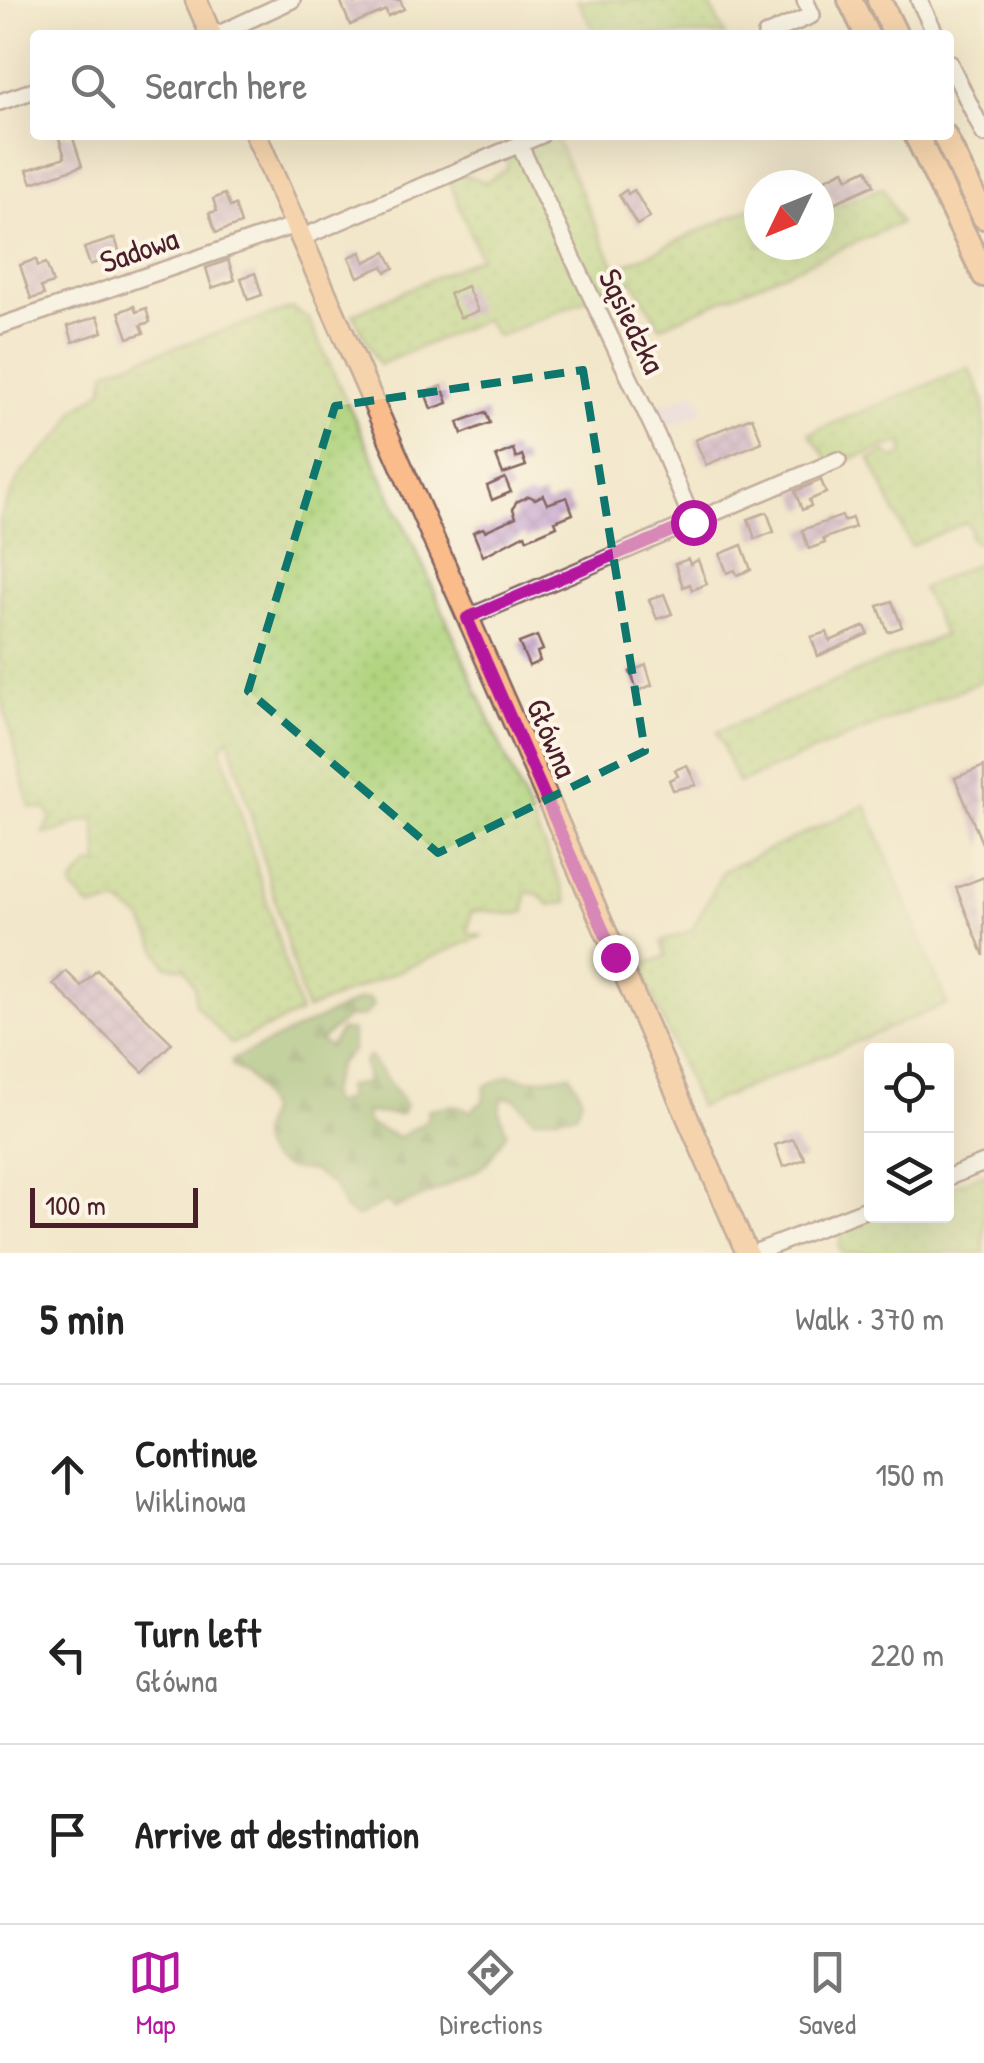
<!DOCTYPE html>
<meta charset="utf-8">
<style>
:root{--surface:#fff;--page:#f2f2f2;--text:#222;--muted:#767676;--line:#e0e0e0;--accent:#b5179e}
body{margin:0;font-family:"Patrick Hand",sans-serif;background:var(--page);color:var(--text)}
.controls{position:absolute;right:30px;bottom:30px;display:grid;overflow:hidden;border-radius:10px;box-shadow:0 10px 40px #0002}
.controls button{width:90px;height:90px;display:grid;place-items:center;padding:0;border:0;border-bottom:2px solid var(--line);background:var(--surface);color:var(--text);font:50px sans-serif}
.compass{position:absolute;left:744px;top:170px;width:90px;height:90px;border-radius:50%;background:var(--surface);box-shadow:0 10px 40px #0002;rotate:227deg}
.scale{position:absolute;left:30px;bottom:25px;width:168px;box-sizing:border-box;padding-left:10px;border:5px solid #4a1f2b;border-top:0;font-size:28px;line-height:35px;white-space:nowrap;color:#4a1f2b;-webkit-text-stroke:8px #fcf5e5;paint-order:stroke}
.stop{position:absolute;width:30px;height:30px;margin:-22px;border:8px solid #b5179e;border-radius:50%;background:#fff}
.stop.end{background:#b5179e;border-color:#fff;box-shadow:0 2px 10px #0008}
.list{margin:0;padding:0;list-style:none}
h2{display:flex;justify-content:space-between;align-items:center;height:130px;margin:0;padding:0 40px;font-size:42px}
h2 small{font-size:32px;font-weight:400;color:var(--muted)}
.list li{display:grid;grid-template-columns:65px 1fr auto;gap:30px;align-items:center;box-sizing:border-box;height:180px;padding:0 40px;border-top:2px solid var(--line)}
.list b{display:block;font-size:38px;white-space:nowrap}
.list p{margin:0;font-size:32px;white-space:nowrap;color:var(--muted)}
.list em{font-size:32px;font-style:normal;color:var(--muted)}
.icon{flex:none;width:55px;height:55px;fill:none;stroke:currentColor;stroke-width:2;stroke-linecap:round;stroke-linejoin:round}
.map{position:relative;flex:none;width:984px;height:1253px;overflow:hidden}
.search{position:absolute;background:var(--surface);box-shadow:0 10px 40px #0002;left:30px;right:30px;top:30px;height:110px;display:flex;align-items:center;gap:25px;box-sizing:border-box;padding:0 35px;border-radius:10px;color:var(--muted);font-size:38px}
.sheet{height:670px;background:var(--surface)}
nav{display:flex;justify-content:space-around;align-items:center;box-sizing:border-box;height:140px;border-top:2px solid var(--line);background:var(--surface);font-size:28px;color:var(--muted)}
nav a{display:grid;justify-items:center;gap:5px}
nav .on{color:var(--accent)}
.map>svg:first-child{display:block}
.built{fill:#e4d3f1}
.grass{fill:url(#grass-dots);stroke:#7c7954;stroke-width:2.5}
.forest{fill:url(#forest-firs);stroke:#6a6a4c;stroke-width:2.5}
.building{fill:url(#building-cross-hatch)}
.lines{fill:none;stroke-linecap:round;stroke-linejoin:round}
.minor-casing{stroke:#856563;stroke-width:20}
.major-casing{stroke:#856563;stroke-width:25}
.highway-casing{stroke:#856563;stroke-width:28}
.minor{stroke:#fff;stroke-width:15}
.major{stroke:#f9bc8a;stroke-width:20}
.highway{stroke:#f9bc8a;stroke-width:22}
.route{stroke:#b5179e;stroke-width:12}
.marked{fill:none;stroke:#0f766e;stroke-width:8;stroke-dasharray:20 12;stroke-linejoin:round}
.labels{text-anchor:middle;stroke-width:8;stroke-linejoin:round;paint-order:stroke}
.street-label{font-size:32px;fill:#4a1f2b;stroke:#fcf5e5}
</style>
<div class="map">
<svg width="984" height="1253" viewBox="0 0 984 1253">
<defs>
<pattern id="grass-dots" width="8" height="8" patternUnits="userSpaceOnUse" patternTransform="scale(2.5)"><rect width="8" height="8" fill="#afd37d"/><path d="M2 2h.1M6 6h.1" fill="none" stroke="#98b56c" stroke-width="1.8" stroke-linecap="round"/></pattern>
<pattern id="forest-firs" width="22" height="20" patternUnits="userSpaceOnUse" patternTransform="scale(2.5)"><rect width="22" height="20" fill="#8bb56c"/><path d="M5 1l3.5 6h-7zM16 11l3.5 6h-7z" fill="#749359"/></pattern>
<pattern id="building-cross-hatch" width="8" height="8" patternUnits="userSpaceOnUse" patternTransform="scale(2.5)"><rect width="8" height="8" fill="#c19cd0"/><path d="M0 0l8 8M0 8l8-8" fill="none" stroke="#9f7fa9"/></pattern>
</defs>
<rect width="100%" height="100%" fill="#fcf5e5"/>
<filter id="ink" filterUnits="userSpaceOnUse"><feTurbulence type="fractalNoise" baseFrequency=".01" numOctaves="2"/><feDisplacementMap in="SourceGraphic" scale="20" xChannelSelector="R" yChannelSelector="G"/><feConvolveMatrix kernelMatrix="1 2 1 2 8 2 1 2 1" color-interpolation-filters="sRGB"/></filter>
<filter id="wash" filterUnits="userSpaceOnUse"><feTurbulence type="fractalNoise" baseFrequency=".0048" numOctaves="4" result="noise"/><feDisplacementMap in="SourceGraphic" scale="40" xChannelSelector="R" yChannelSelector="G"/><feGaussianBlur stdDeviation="2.25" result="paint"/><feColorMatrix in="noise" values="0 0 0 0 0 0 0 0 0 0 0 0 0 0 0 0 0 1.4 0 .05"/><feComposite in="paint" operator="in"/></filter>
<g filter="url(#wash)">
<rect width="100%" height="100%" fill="#f2e7cb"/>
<path class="built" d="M696,391L704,408L701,413L665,428L656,407Z"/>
<g class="grass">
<path d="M577,0H707L725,35H597Z"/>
<path d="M548,135H554L616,269L759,204V245H819V189L829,209L883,187L900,223L660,327L633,280L497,337L485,319L379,365L353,314L480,257L448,178L460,173L485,182L507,169L508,152Z"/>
<path d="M292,308L308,318L426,572L568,902L550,905L538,894L526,892L525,912C503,918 493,907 471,912L468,933L482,936L306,1010L229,737L221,747L300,1013L231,1044L195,1004V988L185,968L166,966L142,919L119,903L91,908L73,890L72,884L89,865H99L95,820C74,818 63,835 44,833L51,819L46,809L30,807L0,692V516L21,474L65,430L76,409L102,391L107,370Z"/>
<path d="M969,368L984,400V548L969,538L971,529L966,522L911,546L870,459L885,452L895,459L903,454V442L832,465L809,433Z"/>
<path d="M984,560V680L738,783L717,732L944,635L922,588Z"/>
<path d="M866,805L947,1004L699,1107L640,966L666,956L661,942L692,930L723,871Z"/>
<path d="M984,1173V1253H841L839,1246L843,1229L876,1216H946L947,1188Z"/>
</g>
<path class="forest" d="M361,999L370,1000L373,1006L364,1016L347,1018L320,1041L329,1047L341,1030L352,1031V1051L338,1064L329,1094L333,1104L347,1099L346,1086L367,1083L364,1062L369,1056L406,1105L400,1115L364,1112L369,1125L400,1137L426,1121L429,1109L453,1105L471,1111L483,1101L485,1086L510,1075L529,1080L570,1074L582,1098L576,1114L534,1119L515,1099L503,1097L499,1111L507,1133C499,1142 492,1159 483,1166C475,1173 403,1207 394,1208L386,1202L357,1217L345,1210L334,1186L311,1170C291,1173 259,1162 260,1136C261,1128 266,1118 268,1111C259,1090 254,1076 232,1066V1060Z"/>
<g id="blocks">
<g class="building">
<path d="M340,0H353L355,3L363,0H400L404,9L388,16L386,10L350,25Z"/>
<path d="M58,135H72L82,166L32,183L27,170L65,157Z"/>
<path d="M867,169L874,185L834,203L823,180L844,170L848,178Z"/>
<path d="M626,190L628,194L634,190L650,217L637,225L619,195Z"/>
<path d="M225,194L230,207L235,205L241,224L216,233L209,213L217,211L213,199Z"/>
<path d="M115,238L120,254L90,265L84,248Z"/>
<path d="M361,252L365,262L386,252L394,268L386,272L383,266L358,277L349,257Z"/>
<path d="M36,259L38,266L46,263L53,283L41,287L44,295L31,299L20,265Z"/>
<path d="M228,260L235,280L212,288L206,268Z"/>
<path d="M255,273L262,295L248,300L241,278Z"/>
<path d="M467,286L478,311L460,318L449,294Z"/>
<path d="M134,306L136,312L146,308L150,322L141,325L144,333L128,338L119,312Z"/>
<path d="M98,316L103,332L73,342L68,326Z"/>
<path d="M442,386L448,403L431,409L425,392Z"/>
<path d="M486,412L490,423L462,434L458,422Z"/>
<path d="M752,417L762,442L706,465L695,440Z"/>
<path d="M513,449L516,458L522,455L526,466L503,474L496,456Z"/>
<path d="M505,478L511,492L492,500L487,486Z"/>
<path d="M821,480L826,493L809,500L811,506L802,510L795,491Z"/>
<path d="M543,495L547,504L567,497L573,514L555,521L557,526L527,539L525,534L483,556L473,532L483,528L485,531L516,517L513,509L516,502L529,496L535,499Z"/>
<path d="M767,512L774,532L755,539L748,519Z"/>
<path d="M842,516L844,521L852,518L855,527L823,539L825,543L809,549L802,530Z"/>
<path d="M742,545L751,570L737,575L735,570L727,573L720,554Z"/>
<path d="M688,559L690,564L698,560L707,584L692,590L690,584L683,587L675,564Z"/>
<path d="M664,594L672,614L657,619L649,600Z"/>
<path d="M892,601L902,627L888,632L878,606Z"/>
<path d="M865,626L868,634L818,656L811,637L827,632L830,641Z"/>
<path d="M537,636L543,650L537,652L540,661L529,666L519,643Z"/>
<path d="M646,665L652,685L638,691L630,672Z"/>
<path d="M687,765L696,785L673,790L669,780L678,776L675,770Z"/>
<path d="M984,766V848L955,778Z"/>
<path d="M984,877V956L956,888Z"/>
<path d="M97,970L172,1043L143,1072L53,984L66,971L81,986Z"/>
<path d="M793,1139L805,1159L783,1167L775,1145Z"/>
</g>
</g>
</g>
<g filter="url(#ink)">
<use href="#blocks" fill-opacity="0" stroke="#856563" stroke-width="2.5"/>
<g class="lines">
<defs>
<g id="minor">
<path d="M919,0L936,35"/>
<path d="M206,35L223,32L292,0"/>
<path d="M766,35L812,15L805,0"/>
<path d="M949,62L984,134"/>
<path d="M0,102L35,90"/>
<path d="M519,144L657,436L693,522"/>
<path d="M301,238L541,135"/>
<path d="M0,326L295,225"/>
<path d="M467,618L838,460"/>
<path d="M946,1178L984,1163"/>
<path d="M754,1253L872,1207"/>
</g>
<g id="major">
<path d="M196,0L211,35"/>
<path d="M256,135L747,1253"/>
</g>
<g id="highway">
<path d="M850,0L867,35"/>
<path d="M879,0L896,35"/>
<path d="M916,135L984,275"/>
<path d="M944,135L984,217"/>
</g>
</defs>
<use href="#minor" class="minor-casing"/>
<use href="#major" class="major-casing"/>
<use href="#highway" class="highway-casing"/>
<use href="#minor" class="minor"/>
<use href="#major" class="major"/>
<use href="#highway" class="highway"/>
</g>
</g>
<g class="lines" filter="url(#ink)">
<path class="route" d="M615,957L467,618L693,522"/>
</g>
<path d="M0 0H984V1253H0ZM583,370L645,751L438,853L248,691L335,406Z" fill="#f2e7cb" fill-opacity=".55" fill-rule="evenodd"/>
<path class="marked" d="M583,370L645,751L438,853L248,691L335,406Z"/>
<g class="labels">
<g class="street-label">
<text transform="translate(139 250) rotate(-19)" y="11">Sadowa</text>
<text transform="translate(632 321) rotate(64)" y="11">Sąsiedzka</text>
<text transform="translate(552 738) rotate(67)" y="11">Główna</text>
</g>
</g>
</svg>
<div class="controls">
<button><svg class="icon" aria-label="locate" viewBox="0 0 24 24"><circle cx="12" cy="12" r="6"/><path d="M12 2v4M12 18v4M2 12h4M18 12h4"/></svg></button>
<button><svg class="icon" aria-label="layers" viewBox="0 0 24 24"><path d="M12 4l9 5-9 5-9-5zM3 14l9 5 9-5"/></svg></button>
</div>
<svg class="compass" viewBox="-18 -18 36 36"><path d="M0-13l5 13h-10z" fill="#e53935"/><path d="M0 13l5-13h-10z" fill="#767676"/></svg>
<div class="scale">100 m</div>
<div class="stop" style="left:693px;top:522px"></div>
<div class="stop end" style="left:615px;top:957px"></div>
<div class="search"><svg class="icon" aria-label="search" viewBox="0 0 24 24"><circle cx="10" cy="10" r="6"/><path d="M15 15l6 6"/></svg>Search here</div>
</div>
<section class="sheet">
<h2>5 min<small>Walk · 370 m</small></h2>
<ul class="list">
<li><svg class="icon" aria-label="ahead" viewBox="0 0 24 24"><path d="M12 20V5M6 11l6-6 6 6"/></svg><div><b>Continue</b><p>Wiklinowa</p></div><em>150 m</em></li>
<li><svg class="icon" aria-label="left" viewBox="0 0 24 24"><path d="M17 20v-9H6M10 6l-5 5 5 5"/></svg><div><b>Turn left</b><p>Główna</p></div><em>220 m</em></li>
<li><svg class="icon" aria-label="arrive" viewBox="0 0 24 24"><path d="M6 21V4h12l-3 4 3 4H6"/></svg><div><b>Arrive at destination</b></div></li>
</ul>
</section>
<nav>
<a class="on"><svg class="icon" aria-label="map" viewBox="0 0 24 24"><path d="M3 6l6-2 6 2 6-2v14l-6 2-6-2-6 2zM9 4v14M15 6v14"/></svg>Map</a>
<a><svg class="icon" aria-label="directions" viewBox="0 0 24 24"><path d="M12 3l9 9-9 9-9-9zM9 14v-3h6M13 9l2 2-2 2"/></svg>Directions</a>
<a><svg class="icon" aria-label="saved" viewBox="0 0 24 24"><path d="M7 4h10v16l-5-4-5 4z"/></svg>Saved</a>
</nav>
